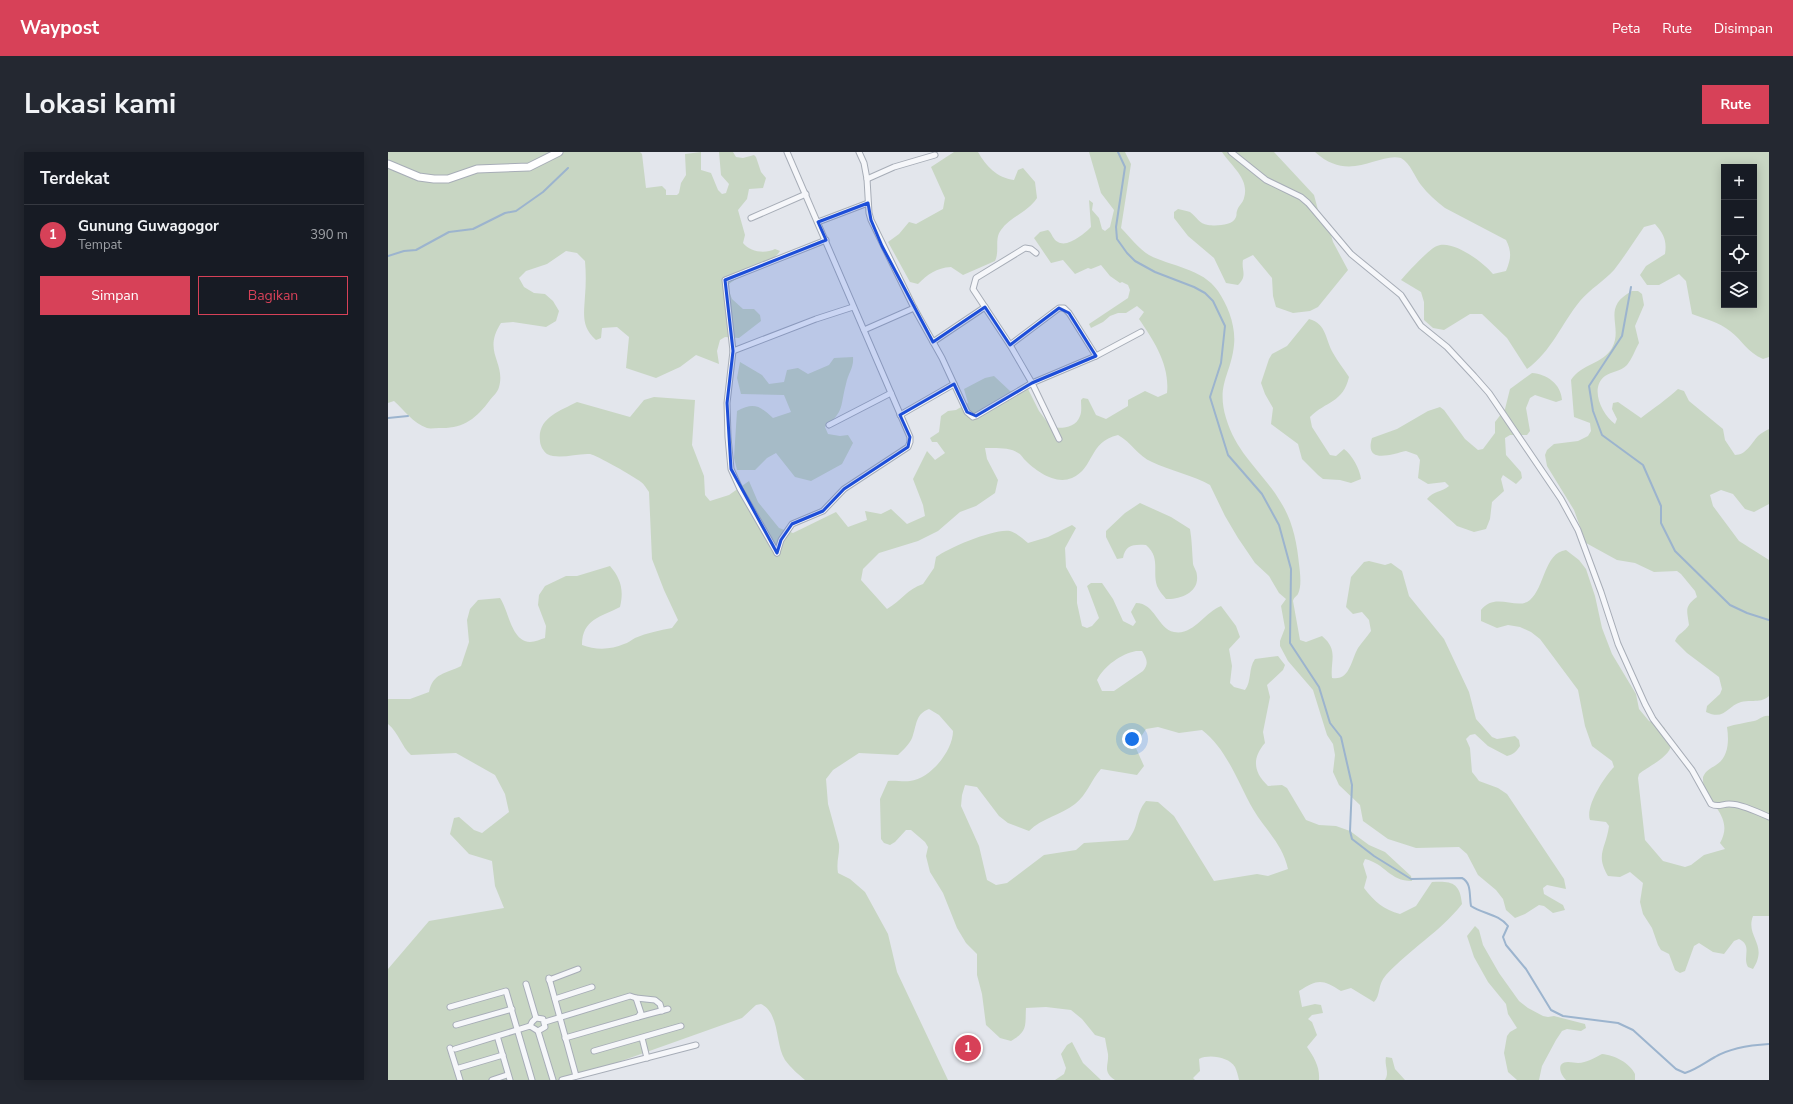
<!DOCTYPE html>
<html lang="id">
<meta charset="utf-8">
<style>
:root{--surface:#171b24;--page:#242831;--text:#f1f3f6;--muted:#9ea1a6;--line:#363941;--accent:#d74158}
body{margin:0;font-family:"Nunito Sans",sans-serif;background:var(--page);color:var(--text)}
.controls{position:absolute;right:12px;top:12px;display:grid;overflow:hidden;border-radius:0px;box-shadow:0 2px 10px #0003}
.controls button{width:36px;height:36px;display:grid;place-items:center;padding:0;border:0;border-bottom:1px solid var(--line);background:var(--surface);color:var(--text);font:20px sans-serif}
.you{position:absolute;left:744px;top:587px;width:14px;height:14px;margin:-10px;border:3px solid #fff;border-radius:50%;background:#1a73e8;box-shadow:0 0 0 6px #1a73e833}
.badge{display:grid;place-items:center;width:26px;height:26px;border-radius:50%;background:var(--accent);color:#fff;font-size:13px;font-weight:700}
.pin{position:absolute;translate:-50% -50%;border:2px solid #fff;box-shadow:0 1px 4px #0006}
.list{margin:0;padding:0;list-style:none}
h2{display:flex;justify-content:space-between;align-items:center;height:52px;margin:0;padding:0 16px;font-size:17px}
h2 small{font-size:13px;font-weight:400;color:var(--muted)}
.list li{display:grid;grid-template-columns:26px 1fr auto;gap:12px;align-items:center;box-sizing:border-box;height:60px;padding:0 16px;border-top:1px solid var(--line)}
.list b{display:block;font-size:15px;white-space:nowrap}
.list p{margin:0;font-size:13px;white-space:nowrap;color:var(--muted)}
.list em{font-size:13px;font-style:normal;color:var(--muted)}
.actions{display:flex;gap:8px;padding:12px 16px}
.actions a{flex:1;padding:9px 0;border:1px solid var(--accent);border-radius:0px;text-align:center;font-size:14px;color:var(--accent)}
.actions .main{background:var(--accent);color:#fff}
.icon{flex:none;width:22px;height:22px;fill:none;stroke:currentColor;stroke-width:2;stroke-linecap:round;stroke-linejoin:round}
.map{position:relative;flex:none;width:1381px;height:928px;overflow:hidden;border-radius:0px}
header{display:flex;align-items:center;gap:24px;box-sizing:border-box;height:56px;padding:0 20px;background:var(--accent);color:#fff}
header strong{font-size:19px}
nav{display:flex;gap:22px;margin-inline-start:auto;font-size:14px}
.intro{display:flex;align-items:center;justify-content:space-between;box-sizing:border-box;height:96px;padding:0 24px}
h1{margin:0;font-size:28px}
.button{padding:10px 18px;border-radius:0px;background:var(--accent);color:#fff;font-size:14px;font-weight:700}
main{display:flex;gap:24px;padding:0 24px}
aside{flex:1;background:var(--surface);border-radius:0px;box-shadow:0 2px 10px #0003}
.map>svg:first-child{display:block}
.green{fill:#c8d6c3;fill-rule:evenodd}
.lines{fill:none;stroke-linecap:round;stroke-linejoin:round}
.stream{stroke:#9cb4ce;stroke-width:2}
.street-casing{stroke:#a7adb7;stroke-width:7}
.secondary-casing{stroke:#a7adb7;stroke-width:9}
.street{stroke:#f6f7fa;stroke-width:5}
.secondary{stroke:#fff;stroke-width:7}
.marked{fill:#1d4ed8;fill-opacity:0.2;stroke:#1d4ed8;stroke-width:3;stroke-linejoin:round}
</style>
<header>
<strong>Waypost</strong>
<nav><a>Peta</a><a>Rute</a><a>Disimpan</a></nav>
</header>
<div class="intro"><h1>Lokasi kami</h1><a class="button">Rute</a></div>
<main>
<aside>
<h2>Terdekat<small></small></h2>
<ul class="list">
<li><span class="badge">1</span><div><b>Gunung Guwagogor</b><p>Tempat</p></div><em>390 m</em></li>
</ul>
<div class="actions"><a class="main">Simpan</a><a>Bagikan</a></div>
</aside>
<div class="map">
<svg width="1381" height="928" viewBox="0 0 1381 928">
<rect width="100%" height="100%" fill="#e3e6ec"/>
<g class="green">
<path d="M0,0H252L254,2L258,36L274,34L278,38V43H289L291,41L293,31L298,23L297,2L313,0V18L323,21L330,38L334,42L338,41L341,32L333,23L331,0H345L348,5L355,6L366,3L368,5L373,20L378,26L375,36L361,37L359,47L350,58L357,83L355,91C362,100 377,102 387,97L392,99C383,114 351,121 339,134L344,147L355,157H366L372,163L373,169L351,186L337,185L332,188L329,199L331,212L308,203L292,215L268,226L238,216L241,185L229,175L214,176L213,186L208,188C193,175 196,162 197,144C198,132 198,121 197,109L189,101L178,99L159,112L138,119L131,126L136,135L146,141L157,142L165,149L171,159L168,169L158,175L125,170L113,171C94,200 118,210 111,235C110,240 105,244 102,248C88,267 75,277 51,276C47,276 42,277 39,276C25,271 16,258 6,249L0,251Z"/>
<path d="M566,0H590C598,14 609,26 626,28L630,18L635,16L647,30L649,46C640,60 622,65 613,78C606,87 612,99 607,109L575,123L563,115C548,116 540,122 530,132L522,130L500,90L511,82L521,70L528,72L555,57L557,46L543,15Z"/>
<path d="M701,0H737L743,12L733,76C742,85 751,97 761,103C784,115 814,116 830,139C840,154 848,174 846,193C843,223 828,232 838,266C849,303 874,319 892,349C904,367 909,390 911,412C912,420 914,434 910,442C908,445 906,445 905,449L912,488L918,490L934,484C951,498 942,509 944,526C962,529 963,508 970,496C974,490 979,485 983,479L981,468L974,460L965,462L958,455L963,425L976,410L981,409L997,413L1003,411L1014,419L1021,444L1056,487L1081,540L1088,567L1104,585L1109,587L1127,584L1131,588L1132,594C1128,600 1126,602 1119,604L1100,594L1087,582L1082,583L1078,587L1082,596L1084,620L1088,625L1091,629L1110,636L1119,642L1176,727L1178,737L1159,733L1155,736L1156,742L1175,753L1177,758L1165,761L1156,754L1151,753L1137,762L1127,766L1118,758L1115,747L1108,738L1090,723L1079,702L1071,695L1028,696L1000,687L975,669L972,653L951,633L945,620L947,603L945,592L939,583L925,538L900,509L892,494V489L897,476L893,454L898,447L891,441L881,424L867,411L850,386L837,364L822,333C807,324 781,318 764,310C750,304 743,290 730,283C700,290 707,316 684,326C667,333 648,319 637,308C635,306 633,302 630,301C622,295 607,296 597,296L599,307L610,328L607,341L588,354L572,360L550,379L530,389L491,401L475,417L473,428L499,457C513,449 519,437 535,432L546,416L548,405C560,396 607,376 622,379C629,381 635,387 640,391L660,385L684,373L688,376L677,396L678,415L689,435V451L694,474L699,476L704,474L711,466L699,434L703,431H714L725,447L735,469L745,474L748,470L743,460L748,451C767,451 770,477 786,480C805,484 817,460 833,454L848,474L852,485L841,497L844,514L842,531L846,535L857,538C864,529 860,517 867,507L890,504L897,513L895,518L879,533L882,545L875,580L877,591C864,606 865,620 880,634L894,633L899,636L918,668L931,673L948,674L962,679L981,693L997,700L1023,724L1024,729C1001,729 998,712 977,707L975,712L979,725L976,736C986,749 996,758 1012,762L1028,754L1044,730C1063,729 1072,730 1074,752C1052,780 1022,797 998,823C989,833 993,843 986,850L963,836L953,839C934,827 930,827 911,839L914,855L927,852L933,853L935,861L924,863L920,867L924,870L929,883L919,895C926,905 932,915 931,928H851C850,924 849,919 847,915C841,905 821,902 811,907L812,919L805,926L807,928H727C714,919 721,914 720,902C719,897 718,892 717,886L707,883L694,867L683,858L658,855L638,856C637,874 640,879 623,889L612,886L598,873L594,842L589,823V802L578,791L569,776L555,741L542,720L538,704L540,695L537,690L523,678H518L507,690L502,693L496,691L493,687L492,647L500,629C507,628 514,630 522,629C542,627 565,599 565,579L551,563L541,557C528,562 529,571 525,583C523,591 516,597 510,603L471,601L445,618L438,627L440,652L451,692C452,702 448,709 450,721L462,727L477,740L500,782L509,820L560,928H417C410,922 402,915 397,908C387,892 392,861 373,852L368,853L354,866L180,928H0V817L41,769L116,756L107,734L104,709L81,702L62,682L66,666L71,665L86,678L94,681L121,660L117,642L107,623L68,601L23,603C13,594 11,581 0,572V547H22L41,540C45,521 57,522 73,514L81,490L79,468L82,457L90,448L112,446C121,459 123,489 142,490C147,490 153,487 157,486L158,474L150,453L151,443L157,434L178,424H189L222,414C233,427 236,438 232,455C213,465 194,467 194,493C207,498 223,498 236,492C240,491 243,488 247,486C259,481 272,478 284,476L290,468L276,438L264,407L261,340C258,336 256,332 253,330C247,325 208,303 202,302C189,301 171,308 159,302C155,299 152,293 152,289C149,266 172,259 189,250L242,265L256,248L266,245L307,248L304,293L316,324L317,343L322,349L341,343L361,329L370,350L391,376L405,381L448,360L460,375L479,368L477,359L493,362L503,357L519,372L537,364L535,353L525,327L539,299L547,308L557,301L549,290H544L542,286L551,280L553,264L560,259L568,258L580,251L576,237L597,226L606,224L622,239L640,237L651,259L663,275C673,277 688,276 692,264C694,260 693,252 693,248L695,246L700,247L708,263L718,267L740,254V248L757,239L770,245L779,241C782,213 766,189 751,167L756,160L749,154L738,161H730L722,164L715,170L703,176L701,172L740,146L742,138L740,133L734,130L732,131L722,124L713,113L703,117L700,116L687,122L675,108L663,111L646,86L652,80L660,78C664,81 665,88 670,90C680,96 697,81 703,75L701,48L705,51L704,58L711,66L714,77L717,79L722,75L726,58L713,41ZM748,499H754C759,507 761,512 755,519L726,539H714L709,528C716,514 733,502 748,499ZM770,575L791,581L814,578C839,597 850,631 865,657C878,679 894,691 900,717L880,724L869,722L826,729L786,664L770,650L758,649C747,662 752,673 740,688L696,691L688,698L656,703L619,731L608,733L599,728L591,694L573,654L574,643L577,633L589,635L611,664L620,671L641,679C654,666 673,663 687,652C699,643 703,628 713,617L749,623L756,614L747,594L758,577Z"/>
<path d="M834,0H886L926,43L930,58L940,72L945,90L960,118L930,155L922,159L905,161L888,155L885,144L884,126L865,103L855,108C853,118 860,124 850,133L838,131L826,106L800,84L786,66V60L790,57C794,58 799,59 802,60C809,65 811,72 820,73C827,74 845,74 848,65C849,62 848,62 849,59C850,54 855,51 856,46C862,27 843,14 834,0Z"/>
<path d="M927,0H1381V205L1375,207C1359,200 1355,189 1342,179C1331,170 1317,167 1304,162L1298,129L1291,122L1271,133H1259L1252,123L1258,114L1277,102C1279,89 1276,82 1267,72L1256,75C1246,89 1237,104 1226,118C1216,129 1202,137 1192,149C1174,171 1163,200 1139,217L1119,186L1094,162H1082L1056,178L1045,176L1036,168V150L1033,140L1013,128C1020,120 1041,97 1049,94C1065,87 1096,111 1105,122L1118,119C1123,107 1124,100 1118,88L1057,56C1048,49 1040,42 1033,33C1026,24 1023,12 1013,6C990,0 962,32 927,0ZM1336,15H1366V153H1336Z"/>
<path d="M1244,139H1250L1254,142L1256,153L1247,174L1251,191C1247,198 1244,207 1239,213C1232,220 1224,219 1217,224C1201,236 1214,263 1227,272L1229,267L1224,257L1225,251L1230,250L1253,266C1266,256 1278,248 1290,237L1296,239L1301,249L1335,277L1337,288L1347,303C1358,303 1363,292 1370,284C1373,281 1377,279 1381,277V352L1366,360L1357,357L1345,342L1333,338L1322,343L1325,354L1351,389L1381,408V544C1372,552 1363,547 1353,550C1339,554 1337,569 1318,560L1319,554L1332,542L1334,537L1331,525L1299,501L1287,489C1290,481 1297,480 1301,473C1299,458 1296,455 1309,445L1307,439L1293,422L1289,419L1266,420L1247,411L1229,408L1198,391L1186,358L1159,314L1157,303L1159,298L1166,292L1190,289L1200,284L1203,279L1202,271L1186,265L1183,228C1193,212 1215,212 1224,196C1236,174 1212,156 1244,139Z"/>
<path d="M921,167C939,172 937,187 945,201C950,210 956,217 961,225C955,251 938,249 922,265L924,275L942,303L948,304L956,297C964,303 972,317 973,327L963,331L952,328L935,327L930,323L914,307L910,292L883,272L885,256L877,242L873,231L881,207L884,202L899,194Z"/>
<path d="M465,205C466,216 460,221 458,232C452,254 457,259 437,275L440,282L452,284L460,283L465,291L454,312L423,329L407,325L388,301L379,306L367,318H349L346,306L349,259C366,250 372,254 385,266L403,260L396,243L353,242L349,226L352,210L374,223L381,232L396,230L399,218L410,216L420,222L441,213L446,206Z"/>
<path d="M1144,221C1159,222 1173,232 1174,248L1168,250L1147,243L1142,246L1138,256L1142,279L1139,283H1122L1117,286L1118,303L1133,320L1134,326L1128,332L1115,323L1113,327L1116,339L1104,350L1102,367L1098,377L1086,380L1069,374L1039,347C1045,339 1054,340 1061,334L1057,330L1040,332L1030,326L1032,308L1029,303L1018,299C1004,302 976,313 984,286L1009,277L1040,259L1052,255L1056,258L1077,287L1090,298L1095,297L1107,281V270L1117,257L1122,237Z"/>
<path d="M752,351L783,365L802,377C804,388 804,400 805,412C806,416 809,419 809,424C811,441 791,448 778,447C775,443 771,439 769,434C764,419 773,406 758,393C746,392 737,393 735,406L729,407L718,385V379L737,361Z"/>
<path d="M1178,398L1191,408L1198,417L1207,444L1214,476L1224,502L1248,542L1251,557L1261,569L1276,575C1278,580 1283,587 1283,593C1282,605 1259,615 1251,622L1250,626L1257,688L1275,709L1297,715L1303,713L1316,703L1337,697L1332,691C1345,668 1326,656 1317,638C1315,634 1315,629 1315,625C1318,618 1322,617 1328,613C1341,605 1341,588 1339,575C1348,572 1357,571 1366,569C1372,568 1374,563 1381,564V764H1365C1357,785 1381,792 1365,817L1360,815C1354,805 1365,794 1351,787L1346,789L1336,802L1325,800L1311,791L1306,794L1297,819L1292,821L1287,818L1281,802L1273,798L1270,793L1264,776L1255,762L1252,750L1255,731L1242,720L1232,725L1220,724C1207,702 1218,697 1221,674L1218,670L1202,668C1197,655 1216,625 1226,615L1224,609L1204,594L1197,574L1190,538L1152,487L1143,480L1132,475L1120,473L1109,476L1093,469V458C1107,439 1129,459 1142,448C1157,435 1156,401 1178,398Z"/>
<path d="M1087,774L1091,778L1095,793L1111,821L1131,849L1140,856L1155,864L1160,865L1166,864L1197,872L1198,876L1193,879L1179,877L1174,879L1168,888L1154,914L1151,928H1129L1120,920L1116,901L1119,884L1122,880L1129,876L1120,862L1118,852L1100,830L1086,805L1079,784Z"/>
<path d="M684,890L695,911L713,928H667L676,922L678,916L673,902L679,893Z"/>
<path d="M1214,902C1226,903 1242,911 1247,922V928H1178C1172,922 1168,910 1180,910C1184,910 1187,911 1190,911C1198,911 1208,905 1214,902Z"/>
<path d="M998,905L1004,906L1007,917L1017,928H997C1002,921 996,913 998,905Z"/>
</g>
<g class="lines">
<g class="stream">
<path d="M730,0L737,15L728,75L729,87L739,101L747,109L767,120L806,135L817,141L825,149L837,174L833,211L822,245L840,303L874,342L891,373L903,417L902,491L931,535L942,571L953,585L964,633L962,679L964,687L986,704L1023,727L1074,726C1084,731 1081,744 1083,754C1095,762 1111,762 1120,774L1115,785L1118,793L1138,817L1163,858L1175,864L1230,871L1245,878L1288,917L1297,921C1309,917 1316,911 1327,905C1342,896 1364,893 1381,892"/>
<path d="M0,104L16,99L28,98L61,80L85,77L117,61L128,59L155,40L180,16"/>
<path d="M1243,135L1234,184L1201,234L1205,259L1214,283L1255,313L1273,354V371L1287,399L1342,453L1359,461L1381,468"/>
<path d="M0,266L20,264"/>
</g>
<defs>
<g id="street">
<path d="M471,0L476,11L479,27L481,61L483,68L526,156L554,206L579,260L585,265L588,264L644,231L708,204L753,180"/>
<path d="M843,0L878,28L913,45L920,51L963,102L1013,143L1033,174L1059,195L1086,224L1101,241L1173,347L1190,378L1213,440L1230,492L1257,552L1265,567L1304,618L1323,652C1330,656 1334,652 1341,652C1354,652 1369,660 1381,665"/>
<path d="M479,27L506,15L547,3"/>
<path d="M363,66L418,42"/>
<path d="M430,70L480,51"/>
<path d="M648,101L643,97L637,96L588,126L585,137L622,193L644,231L671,287"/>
<path d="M476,178L526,156"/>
<path d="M545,190L597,155"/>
<path d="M622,193L671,156H676L681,161L708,204"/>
<path d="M345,199L428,167L465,155"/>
<path d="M512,263L566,232"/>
<path d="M441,273L503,241"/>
<path d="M389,401L393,388L404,372L435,359L456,337L520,295L522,290V285L399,0"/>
<path d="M389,401L352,337L343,317L340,285L339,251L345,199L337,128L438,88"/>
<path d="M161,826L188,924"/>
<path d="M161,828L190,817"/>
<path d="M138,832L148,866"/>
<path d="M248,846L267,848L272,852L274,859"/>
<path d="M167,847L204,835"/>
<path d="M62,855L118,839L144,928"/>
<path d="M250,865L280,857"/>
<path d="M157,870L242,844L248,846L253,861L250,865L177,886"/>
<path d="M68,873L124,857"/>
<path d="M150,879L165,928"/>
<path d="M254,886L259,906"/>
<path d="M110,887L122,928"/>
<path d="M62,896L72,928"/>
<path d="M67,897L142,874L150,879L157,875L155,867L148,866L144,870L142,874"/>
<path d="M206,899L293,874"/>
<path d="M71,916L115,903"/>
<path d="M104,928L119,923"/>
<path d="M174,928L308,893"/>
</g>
<path id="secondary" d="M0,12L31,25L46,27H60L89,17L141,15L171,0"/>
</defs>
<use href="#street" class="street-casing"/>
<use href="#secondary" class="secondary-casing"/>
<use href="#street" class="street"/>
<use href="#secondary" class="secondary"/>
</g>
<path class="marked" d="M480,51L483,68L494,94L545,190L597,155L622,193L671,156L681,161L708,204L644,231L588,264L579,260L566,232L512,263L522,285L520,295L456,337L435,359L404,372L393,388L389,401L343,317L339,251L345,199L337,128L438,88L430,70Z"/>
</svg>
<div class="controls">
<button>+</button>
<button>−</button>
<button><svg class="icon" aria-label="locate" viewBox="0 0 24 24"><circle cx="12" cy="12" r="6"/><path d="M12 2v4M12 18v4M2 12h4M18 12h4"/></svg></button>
<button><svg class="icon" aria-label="layers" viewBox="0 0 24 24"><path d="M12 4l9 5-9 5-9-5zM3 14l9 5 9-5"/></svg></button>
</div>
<div class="you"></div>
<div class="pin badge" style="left:580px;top:896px">1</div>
</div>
</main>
